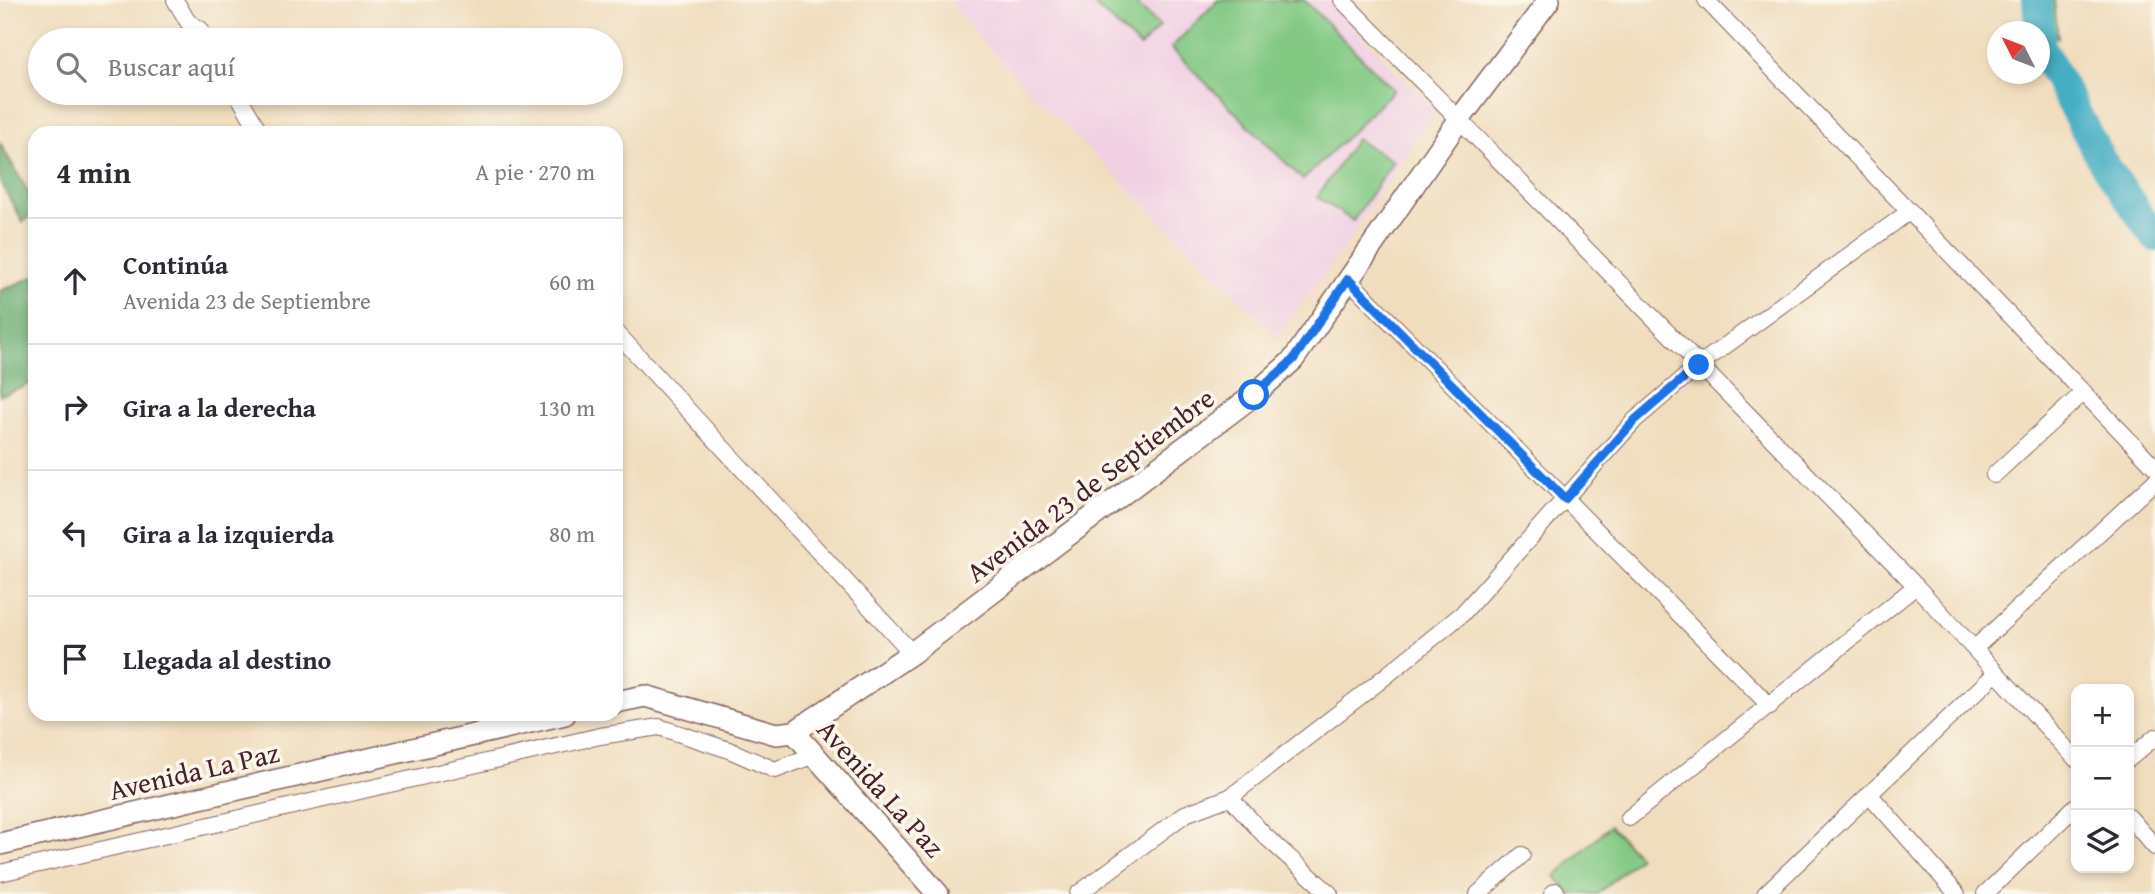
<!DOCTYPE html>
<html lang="es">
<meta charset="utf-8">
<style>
:root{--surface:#fff;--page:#f7f7f7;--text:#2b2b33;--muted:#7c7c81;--line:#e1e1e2}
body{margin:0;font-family:"Gentium Book Plus",serif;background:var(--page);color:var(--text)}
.controls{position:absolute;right:21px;bottom:21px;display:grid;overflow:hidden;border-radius:14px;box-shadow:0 4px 10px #0003}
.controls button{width:63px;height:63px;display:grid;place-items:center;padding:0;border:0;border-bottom:2px solid var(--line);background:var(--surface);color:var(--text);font:35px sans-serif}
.compass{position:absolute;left:1987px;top:21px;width:63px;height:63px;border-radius:50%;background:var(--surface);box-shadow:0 4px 10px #0003;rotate:312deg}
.stop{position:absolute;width:21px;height:21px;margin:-16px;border:5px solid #1a73e8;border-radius:50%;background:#fff}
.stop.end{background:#1a73e8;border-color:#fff;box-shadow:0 2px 7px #0008}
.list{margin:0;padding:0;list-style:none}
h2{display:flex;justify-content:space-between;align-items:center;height:91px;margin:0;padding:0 28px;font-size:30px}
h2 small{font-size:23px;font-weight:400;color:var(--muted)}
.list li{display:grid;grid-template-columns:46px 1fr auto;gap:21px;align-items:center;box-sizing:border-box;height:126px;padding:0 28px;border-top:2px solid var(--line)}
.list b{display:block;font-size:26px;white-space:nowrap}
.list p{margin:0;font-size:23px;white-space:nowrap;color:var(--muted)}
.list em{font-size:23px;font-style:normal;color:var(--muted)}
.icon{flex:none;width:38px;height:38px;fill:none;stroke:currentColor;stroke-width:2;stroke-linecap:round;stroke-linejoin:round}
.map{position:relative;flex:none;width:2155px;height:894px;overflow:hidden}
.search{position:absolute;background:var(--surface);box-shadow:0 4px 10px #0003;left:28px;top:28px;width:595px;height:77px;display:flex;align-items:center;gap:18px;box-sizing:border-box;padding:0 24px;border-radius:38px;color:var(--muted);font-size:26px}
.panel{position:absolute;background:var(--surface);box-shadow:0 4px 10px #0003;left:28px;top:126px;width:595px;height:595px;border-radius:21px}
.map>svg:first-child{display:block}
.built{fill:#f1d0e3}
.green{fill:#83c984;stroke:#667458;stroke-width:2}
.forest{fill:#6aad72;stroke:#5a664e;stroke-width:2}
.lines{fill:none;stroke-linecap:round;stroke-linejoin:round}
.river{stroke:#44aec3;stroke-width:30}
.minor-casing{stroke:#84625e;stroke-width:18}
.secondary-casing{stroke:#84625e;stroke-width:24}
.minor{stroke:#fff;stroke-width:16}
.secondary{stroke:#fff;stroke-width:21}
.route{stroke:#1a73e8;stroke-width:9}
.labels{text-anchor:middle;stroke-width:7;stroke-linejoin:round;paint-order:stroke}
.street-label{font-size:28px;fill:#4a1f2b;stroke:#fbf7ec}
</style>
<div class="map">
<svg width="2155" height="894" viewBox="0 0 2155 894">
<rect width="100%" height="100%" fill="#fbf7ec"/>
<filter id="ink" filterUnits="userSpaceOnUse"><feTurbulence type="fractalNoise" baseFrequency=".0143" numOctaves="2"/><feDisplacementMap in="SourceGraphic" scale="14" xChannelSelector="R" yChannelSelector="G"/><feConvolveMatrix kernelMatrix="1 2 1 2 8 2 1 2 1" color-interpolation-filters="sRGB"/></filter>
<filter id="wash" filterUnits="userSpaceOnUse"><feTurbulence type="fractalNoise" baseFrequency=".00686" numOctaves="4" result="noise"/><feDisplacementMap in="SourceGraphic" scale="28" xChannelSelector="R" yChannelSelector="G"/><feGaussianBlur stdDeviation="1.57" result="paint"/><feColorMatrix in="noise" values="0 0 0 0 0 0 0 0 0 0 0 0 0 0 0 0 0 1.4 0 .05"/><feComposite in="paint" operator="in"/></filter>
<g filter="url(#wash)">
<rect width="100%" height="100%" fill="#f0ddbd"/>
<path class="built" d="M953,0H1328L1435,111L1346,245L1278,337L1004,65L949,2Z"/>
<g class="green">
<path d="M1089,0H1132L1160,26L1140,47Z"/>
<path d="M1218,0H1304L1394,90L1303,180L1171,48Z"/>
<path d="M2046,0H2054L2058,39L2048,21Z"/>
<path d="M1356,139L1393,161L1353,221L1317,197Z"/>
<path d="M1610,826L1639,857L1598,894H1572L1555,876Z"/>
</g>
<g class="forest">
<path d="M0,143L35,204V214L23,222L0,182Z"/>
<path d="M35,276V381L21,388L0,395V291Z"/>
</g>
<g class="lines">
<path class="river" d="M2037,0L2041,47L2102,161L2155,237"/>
</g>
</g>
<g filter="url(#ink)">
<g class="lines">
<defs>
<g id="minor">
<path d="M175,0L188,22L200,29L207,40"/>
<path d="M1342,0L1916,586L2076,759"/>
<path d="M1706,0L2155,467"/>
<path d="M237,93L260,133"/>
<path d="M1348,279L1770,706"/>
<path d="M616,332L912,653"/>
<path d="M1994,475L2084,392"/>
<path d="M1975,648L2155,481"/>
<path d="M2129,759L2155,737"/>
<path d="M1869,794L1957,894"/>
<path d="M1230,797L1265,836L1330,894"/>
<path d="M2129,817L2155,847"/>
<path d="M1629,818L1916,586"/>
<path d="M0,873L600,736L659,727L729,750L775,770L814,755"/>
<path d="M1078,894L1185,814L1230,797L1376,684L1462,614L1635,420L1699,365L1910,211"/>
<path d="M1478,894L1522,855"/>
<path d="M1552,894L1556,891"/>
<path d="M1765,894L1996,673"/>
<path d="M1985,894L2076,806"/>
</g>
<g id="secondary">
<path d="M616,702L645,696L776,734L794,732L912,653L1254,395L1293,360L1459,120L1549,0"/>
<path d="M794,732L938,894"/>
<path d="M0,844L565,714"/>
</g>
</defs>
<use href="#minor" class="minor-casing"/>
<use href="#secondary" class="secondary-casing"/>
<use href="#minor" class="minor"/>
<use href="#secondary" class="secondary"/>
</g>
</g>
<g class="lines" filter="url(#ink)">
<path class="route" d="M1254,395L1293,360L1348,279L1565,499L1635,420L1699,365"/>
</g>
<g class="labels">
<g class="street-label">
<text transform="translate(1090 485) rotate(-37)" y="10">Avenida 23 de Septiembre</text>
<text transform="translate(194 771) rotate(-13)" y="10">Avenida La Paz</text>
<text transform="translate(881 788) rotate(48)" y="10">Avenida La Paz</text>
</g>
</g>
</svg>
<div class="controls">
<button>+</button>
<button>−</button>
<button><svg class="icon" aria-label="layers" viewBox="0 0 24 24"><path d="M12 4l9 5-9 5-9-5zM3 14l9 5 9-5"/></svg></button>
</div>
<svg class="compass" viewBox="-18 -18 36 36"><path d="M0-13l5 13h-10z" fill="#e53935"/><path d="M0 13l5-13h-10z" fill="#7c7c81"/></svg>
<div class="stop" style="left:1254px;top:395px"></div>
<div class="stop end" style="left:1699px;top:365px"></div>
<div class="search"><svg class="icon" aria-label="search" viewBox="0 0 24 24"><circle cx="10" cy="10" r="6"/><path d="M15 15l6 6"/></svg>Buscar aquí</div>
<section class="panel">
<h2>4 min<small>A pie · 270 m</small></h2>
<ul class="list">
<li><svg class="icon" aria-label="ahead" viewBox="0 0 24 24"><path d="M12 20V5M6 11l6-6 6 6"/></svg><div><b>Continúa</b><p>Avenida 23 de Septiembre</p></div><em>60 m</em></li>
<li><svg class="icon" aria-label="right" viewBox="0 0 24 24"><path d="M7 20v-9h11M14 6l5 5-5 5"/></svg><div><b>Gira a la derecha</b></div><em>130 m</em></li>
<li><svg class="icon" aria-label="left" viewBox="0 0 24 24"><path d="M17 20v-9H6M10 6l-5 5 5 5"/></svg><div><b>Gira a la izquierda</b></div><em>80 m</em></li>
<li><svg class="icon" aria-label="arrive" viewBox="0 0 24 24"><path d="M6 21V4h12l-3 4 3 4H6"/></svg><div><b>Llegada al destino</b></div></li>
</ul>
</section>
</div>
